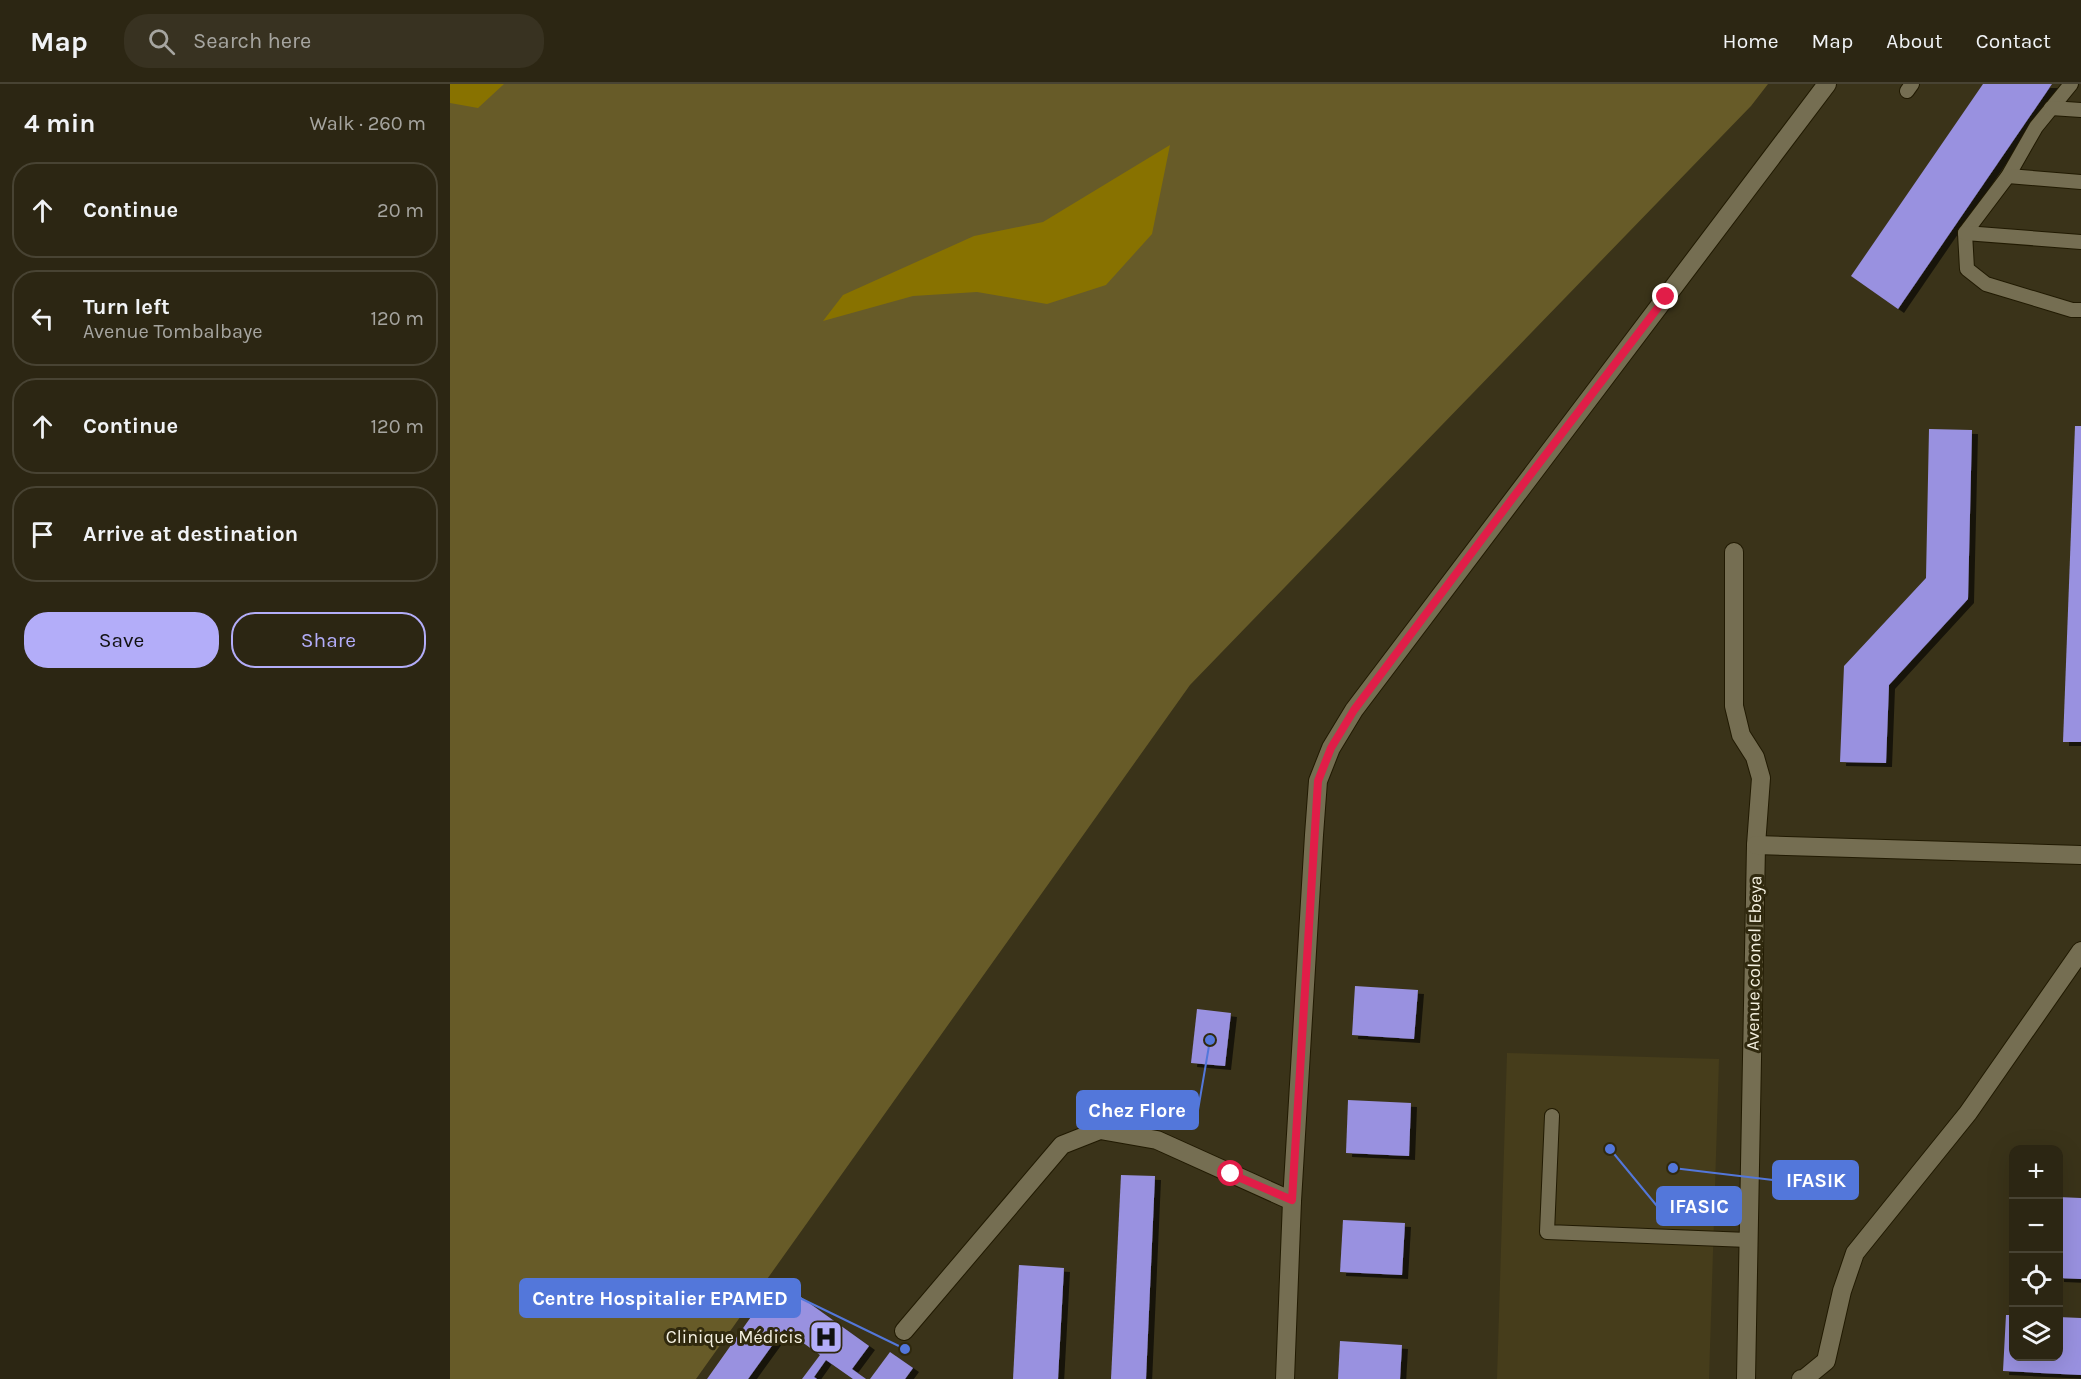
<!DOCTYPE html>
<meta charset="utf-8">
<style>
:root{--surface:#2c2613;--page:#383221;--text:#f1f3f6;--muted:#a6a5a0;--line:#484333;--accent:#b3adf9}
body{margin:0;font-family:Karla,sans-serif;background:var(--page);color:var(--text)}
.controls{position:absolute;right:18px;bottom:18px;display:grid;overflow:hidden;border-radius:12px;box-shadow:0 6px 24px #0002}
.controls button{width:54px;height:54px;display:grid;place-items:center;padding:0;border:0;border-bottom:2px solid var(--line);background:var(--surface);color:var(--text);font:30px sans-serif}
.stop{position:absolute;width:18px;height:18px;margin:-14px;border:4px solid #e11d48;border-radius:50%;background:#fff}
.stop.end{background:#e11d48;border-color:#fff;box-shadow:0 2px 6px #0008}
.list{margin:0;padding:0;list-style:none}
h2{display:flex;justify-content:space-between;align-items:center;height:78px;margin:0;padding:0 24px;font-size:26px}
h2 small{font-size:20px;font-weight:400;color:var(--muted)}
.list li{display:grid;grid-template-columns:39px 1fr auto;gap:18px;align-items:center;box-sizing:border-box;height:96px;margin:0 12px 12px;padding:0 12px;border:2px solid var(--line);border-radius:24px}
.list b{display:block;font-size:22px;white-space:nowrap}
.list p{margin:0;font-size:20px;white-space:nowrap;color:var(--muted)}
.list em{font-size:20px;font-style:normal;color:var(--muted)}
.actions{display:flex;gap:12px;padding:18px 24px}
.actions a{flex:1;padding:14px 0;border:2px solid var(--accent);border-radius:24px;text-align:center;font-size:21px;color:var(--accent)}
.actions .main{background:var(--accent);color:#111}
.icon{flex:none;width:33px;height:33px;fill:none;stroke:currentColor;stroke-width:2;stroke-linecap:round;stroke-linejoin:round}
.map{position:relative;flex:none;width:1631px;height:1295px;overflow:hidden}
header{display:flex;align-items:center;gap:36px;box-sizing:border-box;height:84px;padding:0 30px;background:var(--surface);border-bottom:2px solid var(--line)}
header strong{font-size:28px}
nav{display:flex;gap:33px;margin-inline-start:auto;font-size:21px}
.search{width:420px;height:54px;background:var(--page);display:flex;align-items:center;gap:15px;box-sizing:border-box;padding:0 21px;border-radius:24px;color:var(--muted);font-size:22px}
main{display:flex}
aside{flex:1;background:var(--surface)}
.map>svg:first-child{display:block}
.built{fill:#463d1b}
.green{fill:#675b28}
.water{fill:#887200}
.building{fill:#9991e0;filter:url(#shadow)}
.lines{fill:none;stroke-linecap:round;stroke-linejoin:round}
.lane-casing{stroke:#211a02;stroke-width:16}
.street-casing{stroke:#211a02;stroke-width:20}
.lane{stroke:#756e52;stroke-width:14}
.street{stroke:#756e52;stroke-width:18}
.route{stroke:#e11d48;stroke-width:8}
.labels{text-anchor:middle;stroke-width:6;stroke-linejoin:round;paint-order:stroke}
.street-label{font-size:18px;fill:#f5f1e1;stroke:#30290e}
.poi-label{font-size:18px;fill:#f5f1e1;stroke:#30290e;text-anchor:end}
.leader{fill:none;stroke:#5377da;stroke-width:2}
.callout-dot{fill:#5377da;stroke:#30290e;stroke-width:2}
.callout{fill:#5377da;stroke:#5377da;stroke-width:2}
.callout-label{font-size:20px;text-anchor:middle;font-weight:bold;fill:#fff}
</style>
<header>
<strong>Map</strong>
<div class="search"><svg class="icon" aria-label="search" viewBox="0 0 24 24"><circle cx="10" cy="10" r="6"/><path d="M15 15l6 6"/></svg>Search here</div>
<nav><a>Home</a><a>Map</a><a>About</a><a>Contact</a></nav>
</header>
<main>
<aside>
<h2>4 min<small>Walk · 260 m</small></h2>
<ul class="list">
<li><svg class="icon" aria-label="ahead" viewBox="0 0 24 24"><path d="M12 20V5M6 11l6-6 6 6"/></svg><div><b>Continue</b></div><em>20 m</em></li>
<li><svg class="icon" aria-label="left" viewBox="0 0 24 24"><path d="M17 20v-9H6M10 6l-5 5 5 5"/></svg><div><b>Turn left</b><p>Avenue Tombalbaye</p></div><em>120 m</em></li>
<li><svg class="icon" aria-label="ahead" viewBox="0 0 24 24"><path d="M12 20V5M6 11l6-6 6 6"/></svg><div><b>Continue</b></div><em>120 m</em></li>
<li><svg class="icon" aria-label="arrive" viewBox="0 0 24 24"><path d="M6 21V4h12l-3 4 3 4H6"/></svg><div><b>Arrive at destination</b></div></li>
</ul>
<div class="actions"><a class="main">Save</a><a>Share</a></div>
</aside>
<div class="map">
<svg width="1631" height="1295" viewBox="0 0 1631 1295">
<defs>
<filter id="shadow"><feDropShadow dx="6" dy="4" stdDeviation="0" flood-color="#0009"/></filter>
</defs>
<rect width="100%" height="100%" fill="#3a3319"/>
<path class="built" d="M1057,969L1269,975L1259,1295H1047Z"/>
<path class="green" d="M0,0H1318L1301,22L740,601L246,1295H0Z"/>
<g class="water">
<path d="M0,0H54L28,24L0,19Z"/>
<path d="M720,61L702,150L656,201L597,220L527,208L463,212L373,237L393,211L524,152L593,138Z"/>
</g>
<g class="building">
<path d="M1533,0H1602L1448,225L1401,192Z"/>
<path d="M1625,342H1631V658H1613Z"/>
<path d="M1479,345L1522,346L1518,515L1439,601L1436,679L1390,678L1394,582L1476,494Z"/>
<path d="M905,902L968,906L964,955L902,951Z"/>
<path d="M747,925L781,929L775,982L741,979Z"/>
<path d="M898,1016L961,1019L959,1072L896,1069Z"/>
<path d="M671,1091L705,1092L696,1295H661Z"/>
<path d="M1608,1113L1631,1114V1195L1608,1194Z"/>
<path d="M893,1136L955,1139L952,1191L890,1188Z"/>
<path d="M569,1181L614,1184L608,1295H563Z"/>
<path d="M327,1196L419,1262L402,1285L416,1295H403L376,1276L364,1293L367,1295H352L370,1271L334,1245L298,1295H257Z"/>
<path d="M1556,1231H1564V1272H1608V1233L1631,1234V1291L1553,1287Z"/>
<path d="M890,1257L952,1261L950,1295H888Z"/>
<path d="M440,1268L463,1284L455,1295H420Z"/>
</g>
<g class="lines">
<defs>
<g id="lane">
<path d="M1621,0L1586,43L1558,92L1515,149L1517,185L1536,200L1622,226H1631"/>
<path d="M1457,7L1462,0"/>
<path d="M1601,24L1631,26"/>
<path d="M1558,92L1631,98"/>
<path d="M1515,149L1631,158"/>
<path d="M1102,1032L1097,1148L1298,1156"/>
</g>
<g id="street">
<path d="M1284,468V622L1291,651L1305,673L1311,694L1306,761L1296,1295"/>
<path d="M1306,761L1631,771"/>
<path d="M454,1247L612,1061L650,1046L707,1056L842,1117"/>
<path d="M835,1295L842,1117L864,751L868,697L881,664L904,626L1377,0"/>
<path d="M1351,1295H1354L1376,1277L1392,1207L1405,1169L1518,1029L1631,867"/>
</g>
</defs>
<use href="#lane" class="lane-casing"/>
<use href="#street" class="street-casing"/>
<use href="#lane" class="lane"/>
<use href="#street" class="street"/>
</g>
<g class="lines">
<path class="route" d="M781,1090L842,1116L868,697L881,664L904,626L1065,411L1216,213"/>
</g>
<defs>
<symbol id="hospital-square" viewBox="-11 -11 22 22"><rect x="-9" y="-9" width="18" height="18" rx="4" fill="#b3adf9" stroke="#30290e"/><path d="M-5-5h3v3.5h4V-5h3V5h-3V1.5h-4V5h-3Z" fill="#111"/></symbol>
</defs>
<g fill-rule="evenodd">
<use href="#hospital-square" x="357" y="1234" width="38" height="38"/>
</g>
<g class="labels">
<g class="street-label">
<text transform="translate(1304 879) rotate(-89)" y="6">Avenue colonel Ebeya</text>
</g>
<g class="poi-label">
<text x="353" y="1259">Clinique Médicis</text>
</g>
</g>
<path class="leader" d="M760 956L748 1026M1223 1084L1323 1096M1160 1065L1207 1122M455 1265L350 1214"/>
<g class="callout-dot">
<circle cx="760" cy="956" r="6"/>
<circle cx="1223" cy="1084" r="6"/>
<circle cx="1160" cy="1065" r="6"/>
<circle cx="455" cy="1265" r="6"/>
</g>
<g class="callout">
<rect x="627" y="1007" width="121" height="38" rx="6"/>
<rect x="1323" y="1077" width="85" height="38" rx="6"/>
<rect x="1207" y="1103" width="84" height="38" rx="6"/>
<rect x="70" y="1195" width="280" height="38" rx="6"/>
</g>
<g class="callout-label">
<text x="687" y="1033">Chez Flore</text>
<text x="1366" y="1103">IFASIK</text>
<text x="1249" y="1129">IFASIC</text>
<text x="210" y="1221">Centre Hospitalier EPAMED</text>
</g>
</svg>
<div class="controls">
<button>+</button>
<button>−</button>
<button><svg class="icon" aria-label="locate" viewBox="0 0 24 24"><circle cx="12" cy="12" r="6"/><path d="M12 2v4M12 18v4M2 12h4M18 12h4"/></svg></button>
<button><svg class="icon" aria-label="layers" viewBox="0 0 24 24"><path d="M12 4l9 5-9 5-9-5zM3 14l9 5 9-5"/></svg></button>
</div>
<div class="stop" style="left:781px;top:1090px"></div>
<div class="stop end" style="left:1216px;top:213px"></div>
</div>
</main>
